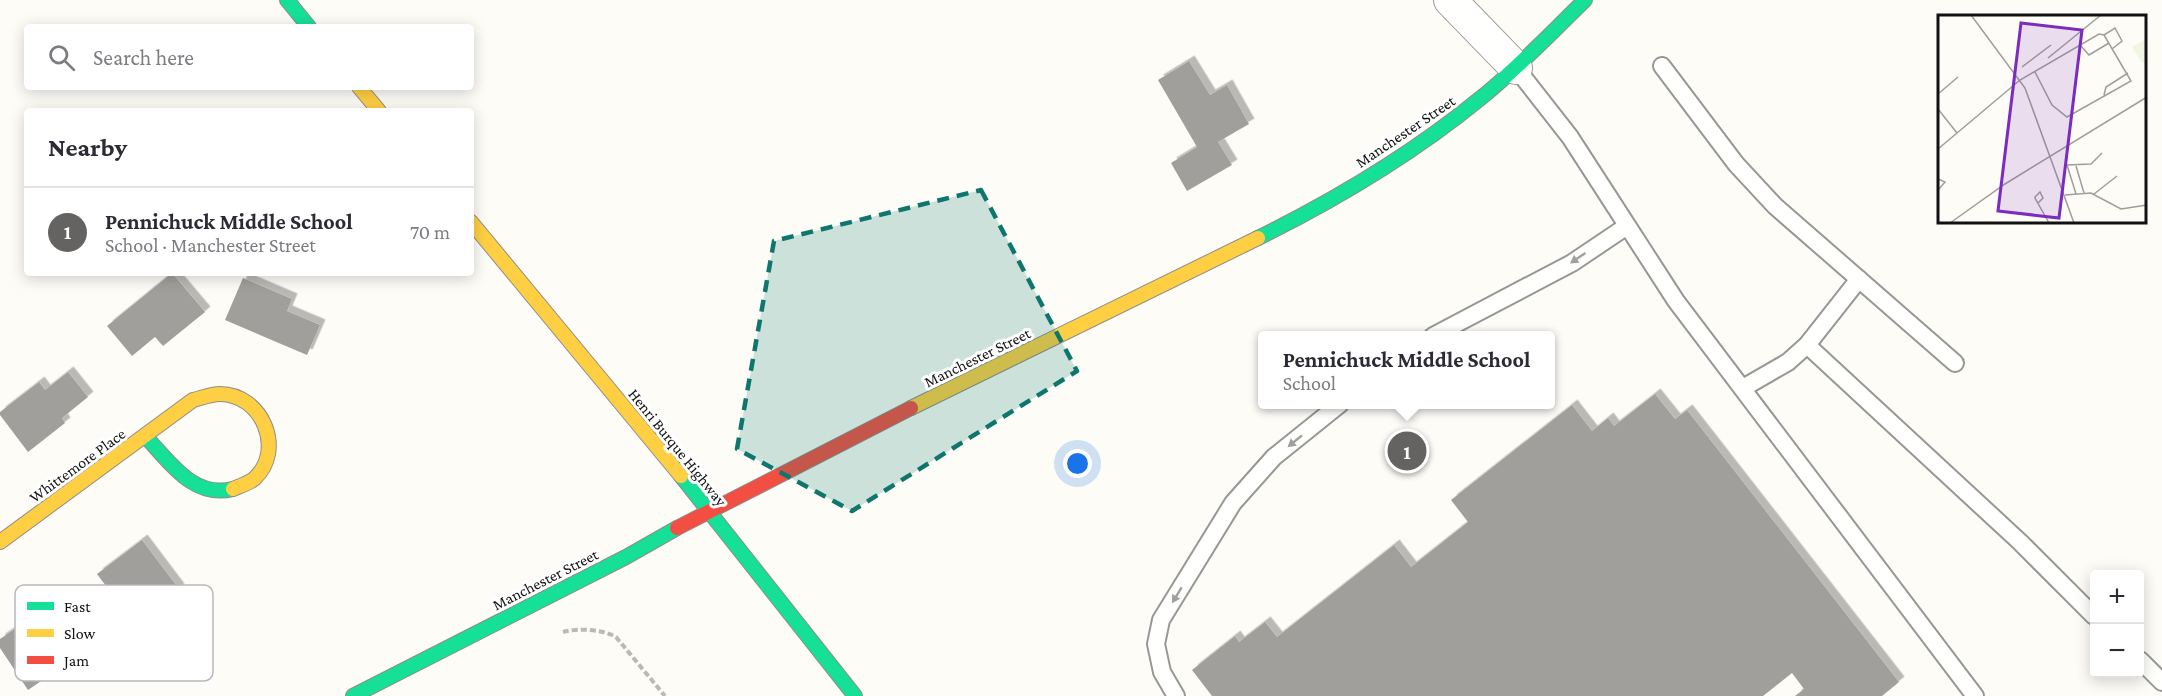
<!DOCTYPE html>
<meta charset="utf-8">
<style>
:root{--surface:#fff;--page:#f7f7f7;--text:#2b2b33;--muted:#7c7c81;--line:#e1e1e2;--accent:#646362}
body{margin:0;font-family:"Crimson Pro",serif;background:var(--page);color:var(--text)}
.controls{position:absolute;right:18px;bottom:18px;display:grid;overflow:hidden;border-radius:6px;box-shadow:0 3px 15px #0003}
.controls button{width:54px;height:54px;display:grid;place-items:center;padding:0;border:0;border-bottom:2px solid var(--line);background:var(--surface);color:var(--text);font:30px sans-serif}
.you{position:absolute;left:1078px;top:464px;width:21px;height:21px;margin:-15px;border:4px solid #fff;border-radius:50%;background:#1a73e8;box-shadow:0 0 0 9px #1a73e833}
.badge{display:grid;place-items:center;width:39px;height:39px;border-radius:50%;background:var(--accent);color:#fff;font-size:20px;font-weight:700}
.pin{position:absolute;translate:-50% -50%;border:3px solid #fff;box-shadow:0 2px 6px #0006}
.popup{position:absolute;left:1258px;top:331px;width:297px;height:78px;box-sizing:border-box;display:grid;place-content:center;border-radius:6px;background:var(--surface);filter:drop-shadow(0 2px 4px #0005);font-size:20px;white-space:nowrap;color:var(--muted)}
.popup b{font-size:22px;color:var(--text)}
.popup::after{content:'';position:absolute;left:50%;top:100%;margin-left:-12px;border:12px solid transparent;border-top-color:var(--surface)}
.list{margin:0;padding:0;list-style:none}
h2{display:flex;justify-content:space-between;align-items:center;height:78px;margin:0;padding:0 24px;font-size:26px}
h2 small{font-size:20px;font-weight:400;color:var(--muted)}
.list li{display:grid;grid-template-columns:39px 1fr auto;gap:18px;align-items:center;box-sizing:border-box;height:90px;padding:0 24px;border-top:2px solid var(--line)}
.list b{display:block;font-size:22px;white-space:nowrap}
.list p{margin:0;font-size:20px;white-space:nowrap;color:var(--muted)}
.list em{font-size:20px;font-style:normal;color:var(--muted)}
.icon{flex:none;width:33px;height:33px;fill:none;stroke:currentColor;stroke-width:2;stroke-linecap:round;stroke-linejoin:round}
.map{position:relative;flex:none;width:2162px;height:696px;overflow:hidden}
.search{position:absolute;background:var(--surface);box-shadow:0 3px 15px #0003;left:24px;top:24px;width:450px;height:66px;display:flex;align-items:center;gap:15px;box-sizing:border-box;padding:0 21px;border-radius:6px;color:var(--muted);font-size:22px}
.panel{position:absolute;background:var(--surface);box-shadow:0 3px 15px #0003;left:24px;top:108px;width:450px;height:168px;border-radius:6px}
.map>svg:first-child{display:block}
.building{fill:#a19f9c;filter:url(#shadow)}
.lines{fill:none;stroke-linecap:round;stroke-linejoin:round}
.lane-casing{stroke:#979795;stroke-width:20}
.street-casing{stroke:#979795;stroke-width:34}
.fast-casing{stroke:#8e8d8b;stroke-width:16}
.slow-casing{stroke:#8e8d8b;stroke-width:16}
.jam-casing{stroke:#8e8d8b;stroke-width:16}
.path{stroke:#b9b9b8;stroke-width:4;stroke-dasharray:6 3;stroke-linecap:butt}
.lane{stroke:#fffffe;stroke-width:16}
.street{stroke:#fffffe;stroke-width:32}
.fast{stroke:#16e098;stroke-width:14}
.slow{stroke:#ffcf43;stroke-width:14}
.jam{stroke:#f24e42;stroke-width:14}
.oneway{fill:#a0a09f}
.marked{fill:#0f766e;fill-opacity:0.2;stroke:#0f766e;stroke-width:4.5;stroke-dasharray:12 8;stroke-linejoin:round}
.labels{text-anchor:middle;stroke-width:6;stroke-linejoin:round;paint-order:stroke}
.street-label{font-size:16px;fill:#111;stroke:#fff}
.inset-road{fill:none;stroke:#9f9e9b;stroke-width:1.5}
.view{fill:#7b2cbf;fill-opacity:0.15;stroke:#7b2cbf;stroke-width:3}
.inset-edge{fill:none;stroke:#111;stroke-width:3}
.key{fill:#fff;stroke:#b8b8b8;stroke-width:1.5}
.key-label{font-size:16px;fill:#111}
</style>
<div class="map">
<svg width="2162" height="696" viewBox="0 0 2162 696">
<defs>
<filter id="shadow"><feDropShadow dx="5.5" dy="-5.5" stdDeviation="0" flood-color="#0004"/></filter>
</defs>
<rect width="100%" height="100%" fill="#fdfcf7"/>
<g class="building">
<path d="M1189,61L1210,95L1227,85L1249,124L1218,142L1232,165L1187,191L1171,163L1197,147L1158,80Z"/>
<path d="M172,273L205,312L163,346L155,337L132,356L107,326Z"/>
<path d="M243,278L292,299L287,311L320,325L307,355L225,320Z"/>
<path d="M68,372L88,397L62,418L65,423L28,452L0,415V412L39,382L45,390Z"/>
<path d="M1655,394L1675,419L1687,410L1899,682L1882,696H1795L1804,689L1792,673L1763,696H1212L1192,670L1235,636L1239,642L1265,622L1277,637L1394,545L1411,567L1468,522L1451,500L1572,405L1592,431L1608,418L1614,426Z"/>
<path d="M142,540L179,589L150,611L141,597L124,610L97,574Z"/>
<path d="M78,600L97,629L71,646L78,656L28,690L0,648V639L45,608L52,618Z"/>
</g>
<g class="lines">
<defs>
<g id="lane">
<path d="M1662,66L1736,164L1775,206L1955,363"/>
<path d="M1516,68L1570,137L1676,301L1975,696"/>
<path d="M1433,336L1572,263L1627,226"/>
<path d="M1807,345L2020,542L2094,616"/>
<path d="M1743,388L1788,362L1807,345L1859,279"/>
<path d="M2140,660L2162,682"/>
<path d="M1176,696L1162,672L1156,644L1161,620L1233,503L1274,457L1340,404"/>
</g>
<path id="street" d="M1450,0L1516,68"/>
<g id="fast">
<path d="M287,0L309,27"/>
<path d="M1258,238C1337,199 1415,152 1482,97C1519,67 1551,33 1585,0"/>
<path d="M145,436C169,461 193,499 233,489"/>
<path d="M681,476L855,696"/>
<path d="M353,696L626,557L677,528"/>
</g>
<g id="slow">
<path d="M359,87L379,111"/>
<path d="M471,222L681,476"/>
<path d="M911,408L1258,238"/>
<path d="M0,542L193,400C201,398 212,394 220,394C262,394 286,450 254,479C249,483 240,486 233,489"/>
</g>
<path id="jam" d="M677,528L911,408"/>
</defs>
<use href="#lane" class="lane-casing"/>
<use href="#street" class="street-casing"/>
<use href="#fast" class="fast-casing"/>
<use href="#slow" class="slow-casing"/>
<use href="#jam" class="jam-casing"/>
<path class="path" d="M563,632C578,628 602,629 616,637L665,696"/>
<use href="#lane" class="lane"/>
<use href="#street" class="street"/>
<use href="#fast" class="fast"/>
<use href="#slow" class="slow"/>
<use href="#jam" class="jam"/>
</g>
<defs><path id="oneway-solid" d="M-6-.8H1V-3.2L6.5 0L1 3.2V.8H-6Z" transform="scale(1.5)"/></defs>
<g class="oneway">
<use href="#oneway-solid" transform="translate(1578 258) rotate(146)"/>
<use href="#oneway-solid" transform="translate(1295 441) rotate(141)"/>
<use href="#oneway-solid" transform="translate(1177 595) rotate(121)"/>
</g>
<path class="marked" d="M981,190L1077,371L852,511L737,449L774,241Z"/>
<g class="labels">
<g class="street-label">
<text transform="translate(1405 131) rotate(-34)" y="6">Manchester Street</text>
<text transform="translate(977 357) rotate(-26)" y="6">Manchester Street</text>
<text transform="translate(678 447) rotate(51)" y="6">Henri Burque Highway</text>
<text transform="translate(77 465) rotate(-36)" y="6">Whittemore Place</text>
<text transform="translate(545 579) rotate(-27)" y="6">Manchester Street</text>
</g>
</g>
<g transform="translate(1938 15)">
<rect width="208" height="208" fill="#fdfcf7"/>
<path d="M208,24V46L204,48L194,32Z" fill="#f0f6e1"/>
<path class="inset-road" d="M33,0L87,73L136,208M166,20L177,13L184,26L174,34M143,31L151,40L171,28M110,43L163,0M84,52L113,30M0,79L20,62M166,80L168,72L190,58M0,94L19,118M0,134L82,65L161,19L166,20L193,66L129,102L114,90L97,57M138,151L146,178M0,164L7,167L0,175M138,179L129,150L153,149L164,138M156,179L179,161M127,180L153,178L183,194L209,190M100,188L105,183L102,177L97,182V183L111,208M12,208L67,169L209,82"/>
<path class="view" d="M83,8L144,15L121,203L60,196Z"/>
<rect width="208" height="208" class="inset-edge"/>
</g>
<rect x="15" y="585" width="198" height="96" rx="9" class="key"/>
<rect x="27" y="602" width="27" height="8" fill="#16e098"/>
<rect x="27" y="629" width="27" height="8" fill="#ffcf43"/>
<rect x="27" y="656" width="27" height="8" fill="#f24e42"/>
<g class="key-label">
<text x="64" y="612">Fast</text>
<text x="64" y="639">Slow</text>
<text x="64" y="666">Jam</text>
</g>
</svg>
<div class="controls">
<button>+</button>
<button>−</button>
</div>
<div class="you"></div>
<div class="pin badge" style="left:1407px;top:451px">1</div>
<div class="popup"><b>Pennichuck Middle School</b>School</div>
<div class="search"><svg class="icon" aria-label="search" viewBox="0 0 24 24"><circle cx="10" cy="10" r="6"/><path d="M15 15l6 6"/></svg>Search here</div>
<section class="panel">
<h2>Nearby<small></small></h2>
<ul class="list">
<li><span class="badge">1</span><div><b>Pennichuck Middle School</b><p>School · Manchester Street</p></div><em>70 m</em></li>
</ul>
</section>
</div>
